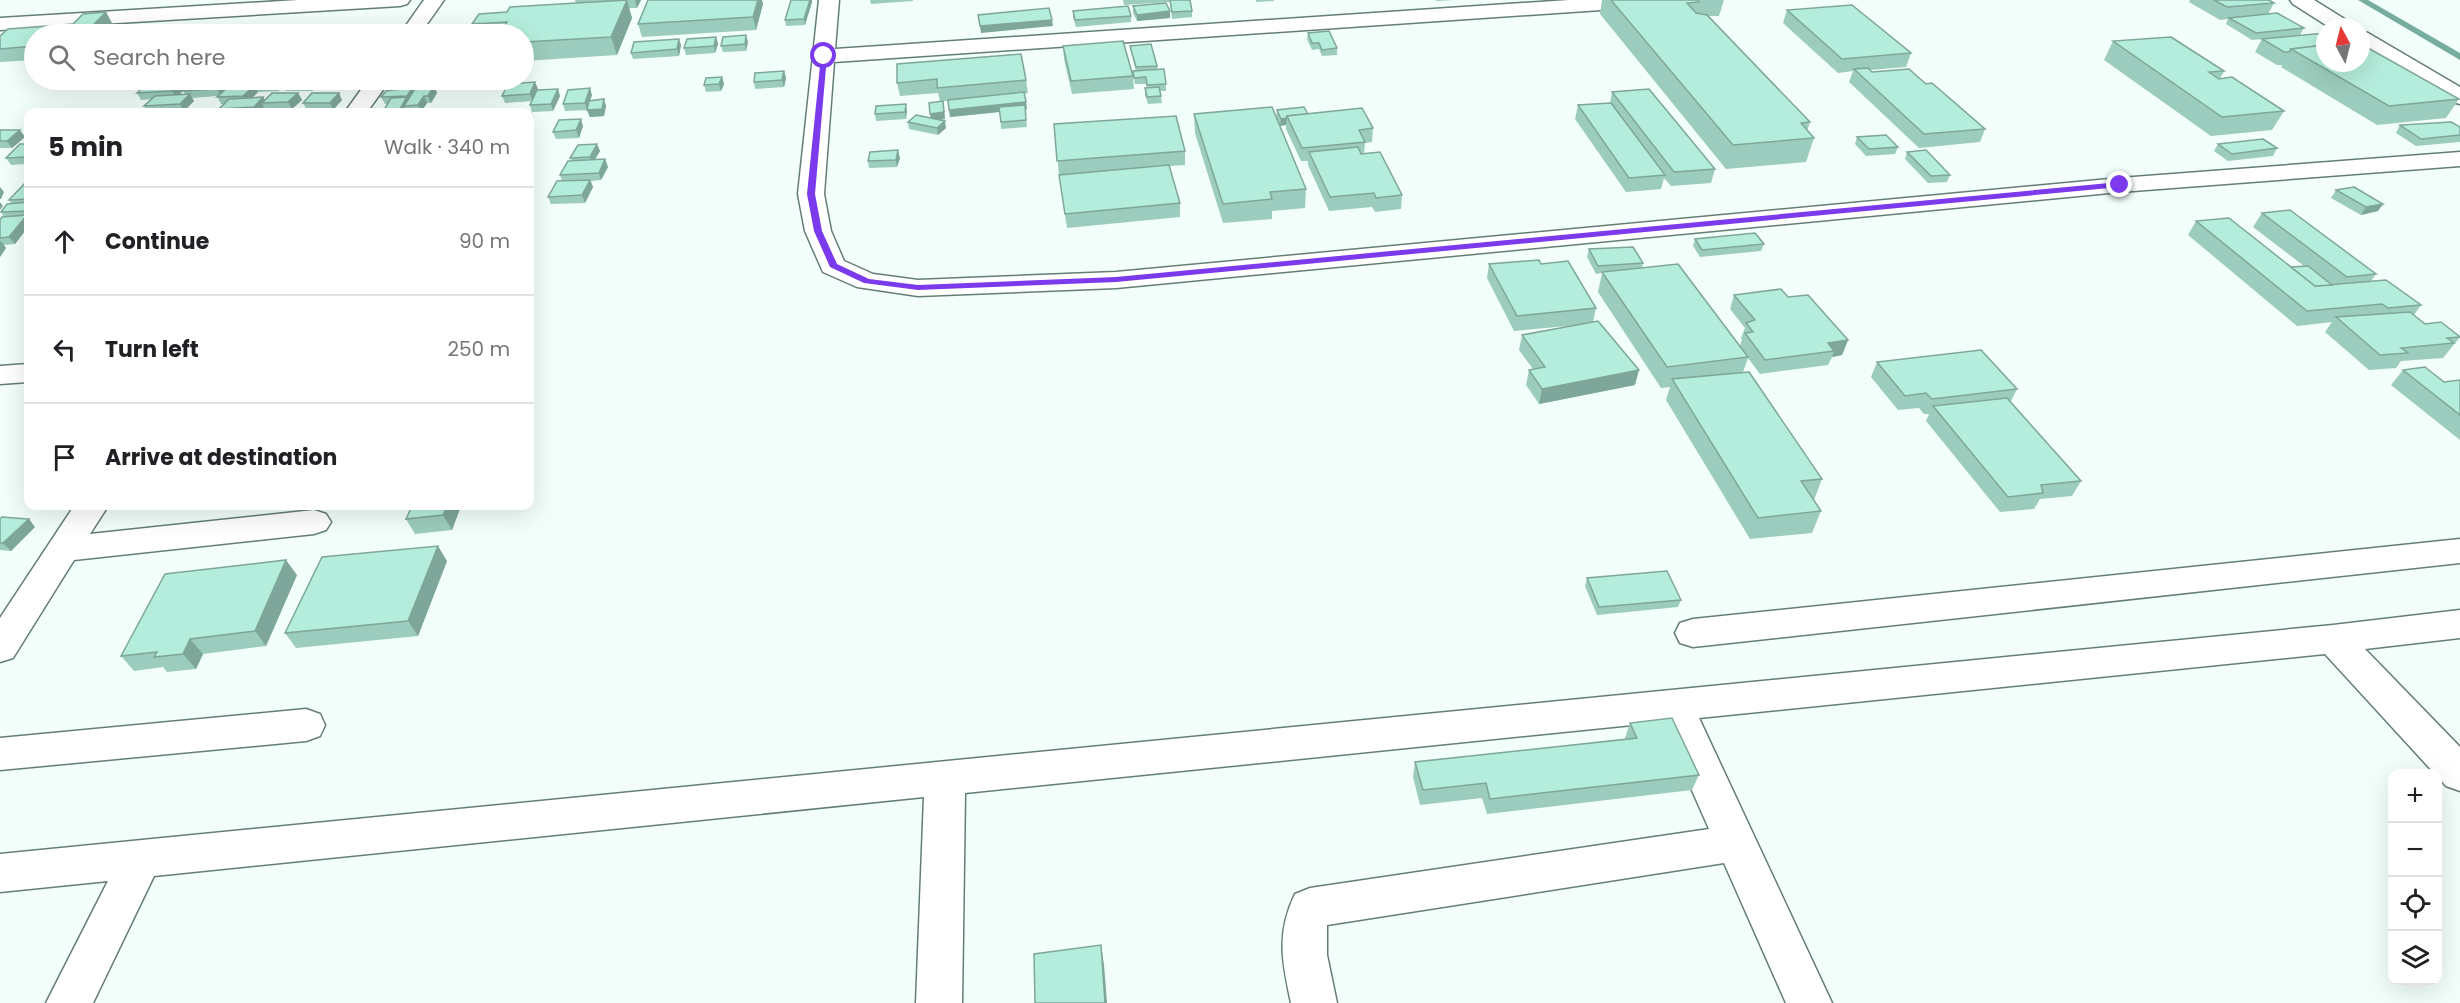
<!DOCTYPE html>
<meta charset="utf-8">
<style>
:root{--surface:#fff;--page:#f2f2f2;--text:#202124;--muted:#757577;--line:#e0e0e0}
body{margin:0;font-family:Poppins,sans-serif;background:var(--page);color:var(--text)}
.controls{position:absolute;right:18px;bottom:18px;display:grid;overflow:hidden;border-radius:12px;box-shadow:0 6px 24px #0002}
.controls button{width:54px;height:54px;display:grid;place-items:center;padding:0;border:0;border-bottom:2px solid var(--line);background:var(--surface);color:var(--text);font:30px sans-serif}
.compass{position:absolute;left:2316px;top:18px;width:54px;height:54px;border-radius:50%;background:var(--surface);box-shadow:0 6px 24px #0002;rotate:353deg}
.stop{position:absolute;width:18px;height:18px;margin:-14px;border:4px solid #7c3aed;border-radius:50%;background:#fff}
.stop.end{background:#7c3aed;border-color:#fff;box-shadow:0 2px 6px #0008}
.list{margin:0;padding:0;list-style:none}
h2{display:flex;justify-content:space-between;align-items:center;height:78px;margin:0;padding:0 24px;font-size:26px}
h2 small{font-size:20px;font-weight:400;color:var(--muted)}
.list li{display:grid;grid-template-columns:39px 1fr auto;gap:18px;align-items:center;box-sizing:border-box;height:108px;padding:0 24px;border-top:2px solid var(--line)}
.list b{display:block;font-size:22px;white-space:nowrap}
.list em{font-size:20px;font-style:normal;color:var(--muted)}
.icon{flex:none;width:33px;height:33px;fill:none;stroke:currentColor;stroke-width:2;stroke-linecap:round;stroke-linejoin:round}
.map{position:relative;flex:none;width:2460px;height:1003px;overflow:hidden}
.search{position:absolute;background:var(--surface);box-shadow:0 6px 24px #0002;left:24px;top:24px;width:510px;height:66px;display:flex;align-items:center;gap:15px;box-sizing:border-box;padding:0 21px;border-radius:33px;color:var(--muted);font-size:22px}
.panel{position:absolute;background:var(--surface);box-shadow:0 6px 24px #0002;left:24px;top:108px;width:510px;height:402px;border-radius:12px}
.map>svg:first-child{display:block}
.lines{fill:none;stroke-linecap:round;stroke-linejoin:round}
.stream{fill:#77ad9e;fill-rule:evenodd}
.minor-casing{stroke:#647e76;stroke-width:3}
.minor{fill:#fff;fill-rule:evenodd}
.wall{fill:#9cccbd}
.shaded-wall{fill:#7fa69a}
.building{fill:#b5eddc;stroke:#7fa69a;stroke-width:1.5}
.route{fill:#7c3aed}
</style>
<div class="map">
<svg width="2460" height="1003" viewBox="0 0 2460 1003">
<rect width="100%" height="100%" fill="#f2fefa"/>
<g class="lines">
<path class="stream" d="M2358,0H2368L2460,53V60Z"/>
<defs>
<g id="minor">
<path d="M298,0H410L407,4L400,6L0,30V18Z"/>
<path d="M424,0H444L420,34H400Z"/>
<path d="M819,0H839L835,49L1569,0H1670L1667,4L1660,6L834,62L824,194L831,231L844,261L873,274L918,280L1116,272L2120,178L2460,152V166L2120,192L1116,288L918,296L857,287L823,272L805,231L798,194Z"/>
<path d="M2290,0H2314L2351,23L2354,27H2329L2293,4Z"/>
<path d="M2361,31L2368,33L2460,87V104L2452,102L2361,46Z"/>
<path d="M368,80H390L367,112H345Z"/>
<path d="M28,364V382L0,384V366Z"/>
<path d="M74,506H108L90,534L314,510L326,514L331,522L326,530L314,534L74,560L13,658L0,662V618Z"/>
<path d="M2460,539V563L1693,647L1680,643L1675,633L1680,623L1693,619Z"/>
<path d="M2460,610V638L2365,649L2460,747V791L2446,786L2438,777V774H2435L2325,654L1699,718L1832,1003H1786L1724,863L1327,925V955L1337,1003H1291C1282,961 1276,934 1295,894L1310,888L1709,829L1662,722L965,793L962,1003H916L924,797L154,876L93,1003H46L108,881L0,892V854L2333,625Z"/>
<path d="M306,709L320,714L325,725L320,736L306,741L0,770V738Z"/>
</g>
</defs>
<use href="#minor" class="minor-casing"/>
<use href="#minor" class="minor"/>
</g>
<g class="wall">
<path d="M575,0H641L637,8H629L632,18L617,55L524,61V34H476L472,24L507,12L576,3Z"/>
<path d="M648,0H762L763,4L756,30L642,37L638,24Z"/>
<path d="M870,0H913V1L871,4Z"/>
<path d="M1123,0H1190L1192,11V17L1172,19L1170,2L1124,5Z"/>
<path d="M1256,0H1274V1L1256,2Z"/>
<path d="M1436,0H1454L1437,1Z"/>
<path d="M1602,0H1724L1719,16H1709L1810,122L1807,131L1814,138L1806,162L1726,169L1600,14Z"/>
<path d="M2190,0H2269L2274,3L2268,14L2304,28L2300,35L2459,99L2446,118L2377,125L2281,67L2282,65H2277L2255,52L2262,39L2252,40L2226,24L2228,19L2220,20L2189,2Z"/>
<path d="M812,2L805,25L786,26L785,20Z"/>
<path d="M1133,6L1170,18L1137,21L1133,13Z"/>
<path d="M1787,10L1911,53L1906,67L1870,70L1872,72L1926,84L1985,129L1980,142L1919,148L1849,82L1853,71L1838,73L1783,23Z"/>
<path d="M1073,11L1131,16V22L1076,27L1073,17Z"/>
<path d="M106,12L113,25L34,34V60L0,62V36L73,24Z"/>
<path d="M1308,33L1337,48V55L1322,56L1319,49L1312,50L1307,39Z"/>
<path d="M716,37L718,44L715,53L686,55L684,48Z"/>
<path d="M2113,41L2224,71L2220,79L2284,111L2272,130L2211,136L2104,60Z"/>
<path d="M748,42L746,51L723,52L721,46Z"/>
<path d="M681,45L679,56L633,59L631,53Z"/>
<path d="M1063,46L1133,76L1134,89L1072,94L1064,59Z"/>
<path d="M1130,46L1157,66L1158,70L1166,84V91H1160L1162,103L1148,104L1145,95V88H1147L1146,84H1135L1133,71H1136L1131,52Z"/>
<path d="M897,64L1026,80L1028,93L1024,94L1027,109L1025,110L1027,127L1001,129L1000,112L950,117L948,101H940L938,93L900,96L897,83Z"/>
<path d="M784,71L786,78L784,87L755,89L754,82Z"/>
<path d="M722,77L724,84L721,91L706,92L704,85Z"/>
<path d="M286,80H353L345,89H319L317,85L312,91H286L283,86L278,91L258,92L253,97H263L265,100L298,93L302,100L292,109L266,110L264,107L260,112H221L219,109L224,104H221L217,96L192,98L194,101L184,111L148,112L144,106L151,99L141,100L137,93L182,81L186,88L179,94H185L183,91L231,86L230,87H240Z"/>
<path d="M425,80H487L485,84L464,85L462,81L460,85L449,86L447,82L444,87L435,88L437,93L431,103H427L421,112H407V110L405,112H385L384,110L387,104H385L381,97L413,87L415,90L426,87L423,82Z"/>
<path d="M535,82L538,89L537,90L560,96L553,111L532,112L530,105L532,101L505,103L502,96Z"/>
<path d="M1612,92L1715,169L1711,183L1671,186L1664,178L1661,189L1626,192L1575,119L1578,105L1610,103Z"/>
<path d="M592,95L590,101L606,106L604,116L590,117L587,110L565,111L563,104Z"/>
<path d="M342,100L333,110H307L303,103Z"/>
<path d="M944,108L945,119L939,120L946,128L938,135L909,129L908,122L931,118Z"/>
<path d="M1277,110L1308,114L1373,128L1372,142L1365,143L1364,153L1402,195L1401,209L1375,212L1372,207L1329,211L1308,165V161H1301L1286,129V125L1280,126L1306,189L1305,208L1272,211V219L1223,223L1195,133L1194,114L1276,117Z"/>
<path d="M907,111L906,119L876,121L875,114Z"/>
<path d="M1054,124L1185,151V165L1169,166L1180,203V217L1067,228L1059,175L1093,172L1059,175Z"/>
<path d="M2400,125L2460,127V142L2416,146L2396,133Z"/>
<path d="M583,126L579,138L556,139L553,132Z"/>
<path d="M0,130L25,137L12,148H0Z"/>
<path d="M1857,137L1898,147L1895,154L1866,156L1855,144Z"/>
<path d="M28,144V172L24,166L26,164L11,165L6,158Z"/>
<path d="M597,144L600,151L595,160L605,159L608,167L601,180L591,181L593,187L585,203L551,204L548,197L562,181L560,175L571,161L570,158Z"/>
<path d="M2218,144L2277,148L2273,156L2228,161L2214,151Z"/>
<path d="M1907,152L1950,175L1947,182L1928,183L1905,159Z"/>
<path d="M900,158L897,167L869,168L868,161Z"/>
<path d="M28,180V227L15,244L4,245L6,248L0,257V220L4,217L1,212L12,204L9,200Z"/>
<path d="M2336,190L2383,204L2378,211L2361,215L2331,198Z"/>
<path d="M2262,213L2376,274L2371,281L2421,305L2414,315L2425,324L2460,337L2443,358L2401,361L2396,368L2369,370L2325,332L2332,322L2297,326L2188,235L2196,221L2291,267L2304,266L2253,227Z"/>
<path d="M1695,239L1764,244L1761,251L1700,257L1693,246Z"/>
<path d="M1589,249L1643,263L1642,268L1740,346L1742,339L1741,338L1745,328L1730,309L1734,295L1788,297L1848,340L1842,355L1832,357L1828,365L1760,374L1748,358L1743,372L1822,479L1814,500L1821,511L1812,533L1750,539L1666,400L1670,387L1661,388L1598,292L1602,273L1596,274L1587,257Z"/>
<path d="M1489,264H1541L1596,308L1593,322L1635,385L1539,404L1526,385L1529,370L1533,369L1519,350L1522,335L1578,325L1514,331L1487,278Z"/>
<path d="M1877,362L2017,389L2010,403L2081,481L2072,496L2040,499L2034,509L2000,512L1926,421L1929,414H1924L1919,408L1898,410L1871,377Z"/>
<path d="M2403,370L2444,382L2460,380V440L2391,385Z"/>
<path d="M461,506L452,530L415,534L406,519Z"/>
<path d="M0,519L35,527L11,551L0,550Z"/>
<path d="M447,561L418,636L296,648L285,633Z"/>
<path d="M297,575L266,646L203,654L196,669L167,672L163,667L134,671L121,656Z"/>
<path d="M1587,578L1681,600L1678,607L1597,615L1585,586Z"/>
<path d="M1630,723L1699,775L1692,790L1487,814L1482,798L1420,805L1413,777L1415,762L1625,739V738Z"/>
</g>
<g class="shaded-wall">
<path d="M627,0L632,18L617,55L611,37Z"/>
<path d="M635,0H641L637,8Z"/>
<path d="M758,0H762L763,4L756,30L753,17Z"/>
<path d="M810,0H812V2L805,25L804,19Z"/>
<path d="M1170,11V18L1137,21V15Z"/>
<path d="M106,12L113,25L104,34H84Z"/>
<path d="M1052,20L1053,26L981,33L980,26Z"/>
<path d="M746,35L748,42L746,51L745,44Z"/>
<path d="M716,37L718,44L715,53L714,46Z"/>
<path d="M679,39L681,45L679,56L677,49Z"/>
<path d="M784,71L786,78L784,87L782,80Z"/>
<path d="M722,77L724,84L721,91L719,84Z"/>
<path d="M227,80L231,86L221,96L217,89Z"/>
<path d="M279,80H286L287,81L282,84L283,86L278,91L275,85Z"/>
<path d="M312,80H320L316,83L317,85L312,91L308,84Z"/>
<path d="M344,80H353L345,89L342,82Z"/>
<path d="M441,80H446L447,82L444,87Z"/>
<path d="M457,80H462V81L460,85Z"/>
<path d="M182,81L186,88L176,98L172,91Z"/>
<path d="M535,82L538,89L533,101L530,94Z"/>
<path d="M254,86L258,92L247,103L243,96Z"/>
<path d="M434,86L437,93L431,103L428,96Z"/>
<path d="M413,87L416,93L410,103L407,96Z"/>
<path d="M590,88L592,95L587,110L585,103Z"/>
<path d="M558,89L560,96L553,111L551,104Z"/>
<path d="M298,93L302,100L292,109L288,102Z"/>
<path d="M339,93L342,100L333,110L330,103Z"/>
<path d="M190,94L194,101L184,111L180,104Z"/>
<path d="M424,96L427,103L421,112L418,105Z"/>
<path d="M263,97L267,103H262L264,107L260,112H257L254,107Z"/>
<path d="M407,97L410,104L404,106L407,110L405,112H401L400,109Z"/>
<path d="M604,99L606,106L604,116L590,117L587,110Z"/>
<path d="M943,101L945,119L931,121L930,114Z"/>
<path d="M1026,102L1027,109L950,117L949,110Z"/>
<path d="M906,104L907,111L906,119L905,112Z"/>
<path d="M531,111L534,118L531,126L530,122V116Z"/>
<path d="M1287,118L1286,125L1280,126L1281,119Z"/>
<path d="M581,119L583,126L579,138L576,130Z"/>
<path d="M945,121L946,128L938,135L937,128Z"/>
<path d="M20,130L25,137L12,148L7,141Z"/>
<path d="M597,144L600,151L592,164L590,157Z"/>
<path d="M898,150L900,158L897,167L896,160Z"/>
<path d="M605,159L608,167L601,180L599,173Z"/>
<path d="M590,180L593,187L585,203L582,195Z"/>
<path d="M0,187L4,192L1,199H0Z"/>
<path d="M0,202L3,206L0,210Z"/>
<path d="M2383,204L2378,211L2361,215L2366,207Z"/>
<path d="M27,215L28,218V227L15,244L9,237Z"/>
<path d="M1,241L6,248L0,257V242Z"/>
<path d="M530,253L531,258L530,267Z"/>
<path d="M1848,340L1842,355L1832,357L1834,351L1828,343Z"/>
<path d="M1639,370L1635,385L1539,404L1542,389Z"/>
<path d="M447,506H461L452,530L443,515Z"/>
<path d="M29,519L35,527L11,551L3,543Z"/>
<path d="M438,546L447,561L418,636L408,621Z"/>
<path d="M286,560L297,575L266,646L255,631Z"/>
<path d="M190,639L203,654L196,669L183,654Z"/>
<path d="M1101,945L1104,965L1107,1003H1105Z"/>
</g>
<g class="building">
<path d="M627,0L611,37L524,42V34H478L501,32L507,22L472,24L479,14L507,12L510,7Z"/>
<path d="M648,0H758L753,17L638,24Z"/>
<path d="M791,0H810L804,19L785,20Z"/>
<path d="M1170,0H1190L1192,11L1172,12Z"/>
<path d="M1611,0H1697L1699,2L1687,3L1696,13L1707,15L1810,122L1801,123L1814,138L1733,145Z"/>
<path d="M2214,0H2269L2274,3L2227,7Z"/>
<path d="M1166,3L1170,11L1137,15L1133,6Z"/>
<path d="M1852,5L1911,53L1842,59L1787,10Z"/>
<path d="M1128,6L1131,16L1075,20L1073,11Z"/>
<path d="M1049,8L1052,20L980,26L978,15Z"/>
<path d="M106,12L84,34H34V46L0,49V36L8,29L73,24L83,14Z"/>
<path d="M2277,13L2304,28L2256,33L2229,18Z"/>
<path d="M1329,31L1337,48L1322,50L1319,43H1312L1308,33Z"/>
<path d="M2325,33V45L2291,49L2289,52H2284L2262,39Z"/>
<path d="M746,35L745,44L721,46L723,37Z"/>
<path d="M716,37L714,46L684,48L687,39Z"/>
<path d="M2171,37L2224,71L2209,72L2219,79L2232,77L2284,111L2222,117L2113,41Z"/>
<path d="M679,39L677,49L631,53L634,42Z"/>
<path d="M1123,41L1133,76L1071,81L1063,46Z"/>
<path d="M1151,44L1157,66L1136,67L1130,46Z"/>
<path d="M2361,44L2459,99L2389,106L2291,49L2325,45V63H2361Z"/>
<path d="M1021,54L1026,80L937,88V79L897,83V64Z"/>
<path d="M1868,68L1872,72L1909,69L1926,84L1932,83L1985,129L1924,134L1854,69Z"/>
<path d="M1164,69L1166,84L1147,85L1146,77L1134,78L1133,71Z"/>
<path d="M784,71L782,80L754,82L755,73Z"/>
<path d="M722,77L719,84L704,85L706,78Z"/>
<path d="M227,80L217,89L183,91L193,81Z"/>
<path d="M247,80H279L275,85L254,86L243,96L217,97L228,87H240Z"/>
<path d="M287,80H312L308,84H282Z"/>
<path d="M319,80H344L342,82L316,83Z"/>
<path d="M425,80H442L423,82Z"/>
<path d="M182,81L172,91L137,93L148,83Z"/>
<path d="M535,82L530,94L502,96L508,84Z"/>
<path d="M434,86L428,96H424L418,105L404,106L416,87Z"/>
<path d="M413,87L407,96L381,97L386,91Z"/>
<path d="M1159,87L1161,96L1147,97L1145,88Z"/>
<path d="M590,88L585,103L563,104L568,90Z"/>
<path d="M558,89L551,104L530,105L537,90Z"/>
<path d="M1649,89L1715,169L1674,172L1612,92Z"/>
<path d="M1024,92L1026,102L949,110L948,100Z"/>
<path d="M272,93H298L288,102L262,103Z"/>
<path d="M312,93H339L330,103H303Z"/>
<path d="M190,94L180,104L144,106L155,96Z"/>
<path d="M263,97L254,107L219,109L229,99Z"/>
<path d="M407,97L400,109L384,110L391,98Z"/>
<path d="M604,99L602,109L587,110L589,101Z"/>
<path d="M943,101L944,112L930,114L929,103Z"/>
<path d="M1611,103L1665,175L1629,178L1578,105Z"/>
<path d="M906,104L905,112L875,114L876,106Z"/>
<path d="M1025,105L1026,120L1001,122L999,107Z"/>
<path d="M1272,107L1306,189L1270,192L1272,199L1223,204L1194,114Z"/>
<path d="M1304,107L1308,114L1287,116V118L1281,119L1277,110Z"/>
<path d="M1362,108L1373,128L1359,130L1365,142L1302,148L1287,116Z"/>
<path d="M916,115L945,121L937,128L908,122Z"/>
<path d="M1176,116L1185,151L1057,161L1054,124Z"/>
<path d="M581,119L576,130L553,132L559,120Z"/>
<path d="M2451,122L2460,127V135L2421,139L2400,125Z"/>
<path d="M0,130H20L7,141H0Z"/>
<path d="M1886,135L1898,147L1869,149L1857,137Z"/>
<path d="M2263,139L2277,148L2232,154L2218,144Z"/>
<path d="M20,144H28V157L6,158Z"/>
<path d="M597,144L590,157L570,158L578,145Z"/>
<path d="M1358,147L1361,154L1380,152L1402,195L1376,198L1374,193L1330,197L1309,152Z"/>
<path d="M898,150L896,160L868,161L870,152Z"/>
<path d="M1926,150L1950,175L1931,176L1907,152Z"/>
<path d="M605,159L599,173L560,175L568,161Z"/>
<path d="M1169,165L1180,203L1065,214L1059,175Z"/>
<path d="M28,180V199L9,200Z"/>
<path d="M590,180L582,195L548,197L557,181Z"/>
<path d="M2354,187L2383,204L2366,207L2336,190Z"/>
<path d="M28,202V211L1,212L7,204Z"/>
<path d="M2290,210L2376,274L2347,277L2262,213Z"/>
<path d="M27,215L9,237L0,238V220L2,217Z"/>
<path d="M2229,218L2315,286L2386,280L2421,305L2388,308L2382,304L2307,311L2196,221Z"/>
<path d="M1755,233L1764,244L1702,250L1695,239Z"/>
<path d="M1633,247L1643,263L1598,266L1589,249Z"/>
<path d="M1539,260L1541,264L1568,261L1596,308L1517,316L1489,264Z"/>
<path d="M1678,264L1748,357L1667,367L1602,272Z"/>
<path d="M2308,266L2332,285L2315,286L2291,267Z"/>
<path d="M1781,289L1788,297L1808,295L1848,340L1828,343L1834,351L1765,360L1745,333L1753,332L1746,323L1755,320L1734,295Z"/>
<path d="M2410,312L2425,324L2441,322L2460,337L2447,338L2454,343L2401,348L2408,353L2380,355L2336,317Z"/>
<path d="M1598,321L1639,370L1542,389L1529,370L1545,367L1522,335Z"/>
<path d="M1981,350L2017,389L1932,399L1926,393L1905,396L1877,362Z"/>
<path d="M2425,367L2444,382L2460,380V415L2403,370Z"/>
<path d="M1749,372L1822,479L1801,481L1821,511L1758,518L1672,379Z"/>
<path d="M2007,398L2081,481L2041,485L2043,493L2008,497L1933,406Z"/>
<path d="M412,506H447L443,515L406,519Z"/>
<path d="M2,517L29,519L3,543H0V519Z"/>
<path d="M438,546L408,621L285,633L322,557Z"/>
<path d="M286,560L255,631L190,639L183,654L154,657L157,652L121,656L165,574Z"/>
<path d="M1667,571L1681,600L1599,607L1587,578Z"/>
<path d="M1672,718L1699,775L1490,799L1486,783L1423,790L1415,762L1637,738L1630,723Z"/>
<path d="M1101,945L1105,1003H1035L1034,954Z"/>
</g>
<path class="route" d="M824,54L827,56L815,194L822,231L837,264L869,279L918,285L1116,277L2120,182L2123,185L2120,187L1116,282L918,290L864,283L830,267L814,231L807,194L821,56Z"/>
</svg>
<div class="controls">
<button>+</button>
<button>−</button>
<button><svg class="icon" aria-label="locate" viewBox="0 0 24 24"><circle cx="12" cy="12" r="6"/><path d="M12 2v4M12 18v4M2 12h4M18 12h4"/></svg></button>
<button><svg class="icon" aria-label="layers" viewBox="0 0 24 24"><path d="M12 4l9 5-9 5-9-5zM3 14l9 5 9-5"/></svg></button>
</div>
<svg class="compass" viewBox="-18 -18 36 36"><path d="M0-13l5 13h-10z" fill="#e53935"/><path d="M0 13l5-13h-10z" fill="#757577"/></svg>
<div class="stop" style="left:824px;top:56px"></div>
<div class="stop end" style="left:2120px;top:185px"></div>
<div class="search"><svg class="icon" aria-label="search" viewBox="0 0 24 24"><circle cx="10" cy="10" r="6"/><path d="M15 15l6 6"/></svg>Search here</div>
<section class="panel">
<h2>5 min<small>Walk · 340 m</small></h2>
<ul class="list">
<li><svg class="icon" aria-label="ahead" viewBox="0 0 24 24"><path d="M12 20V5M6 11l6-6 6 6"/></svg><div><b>Continue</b></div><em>90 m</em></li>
<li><svg class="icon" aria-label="left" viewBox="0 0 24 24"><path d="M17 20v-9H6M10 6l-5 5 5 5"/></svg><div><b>Turn left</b></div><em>250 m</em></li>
<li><svg class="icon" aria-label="arrive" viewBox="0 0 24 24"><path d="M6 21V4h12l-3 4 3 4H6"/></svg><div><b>Arrive at destination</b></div></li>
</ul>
</section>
</div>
